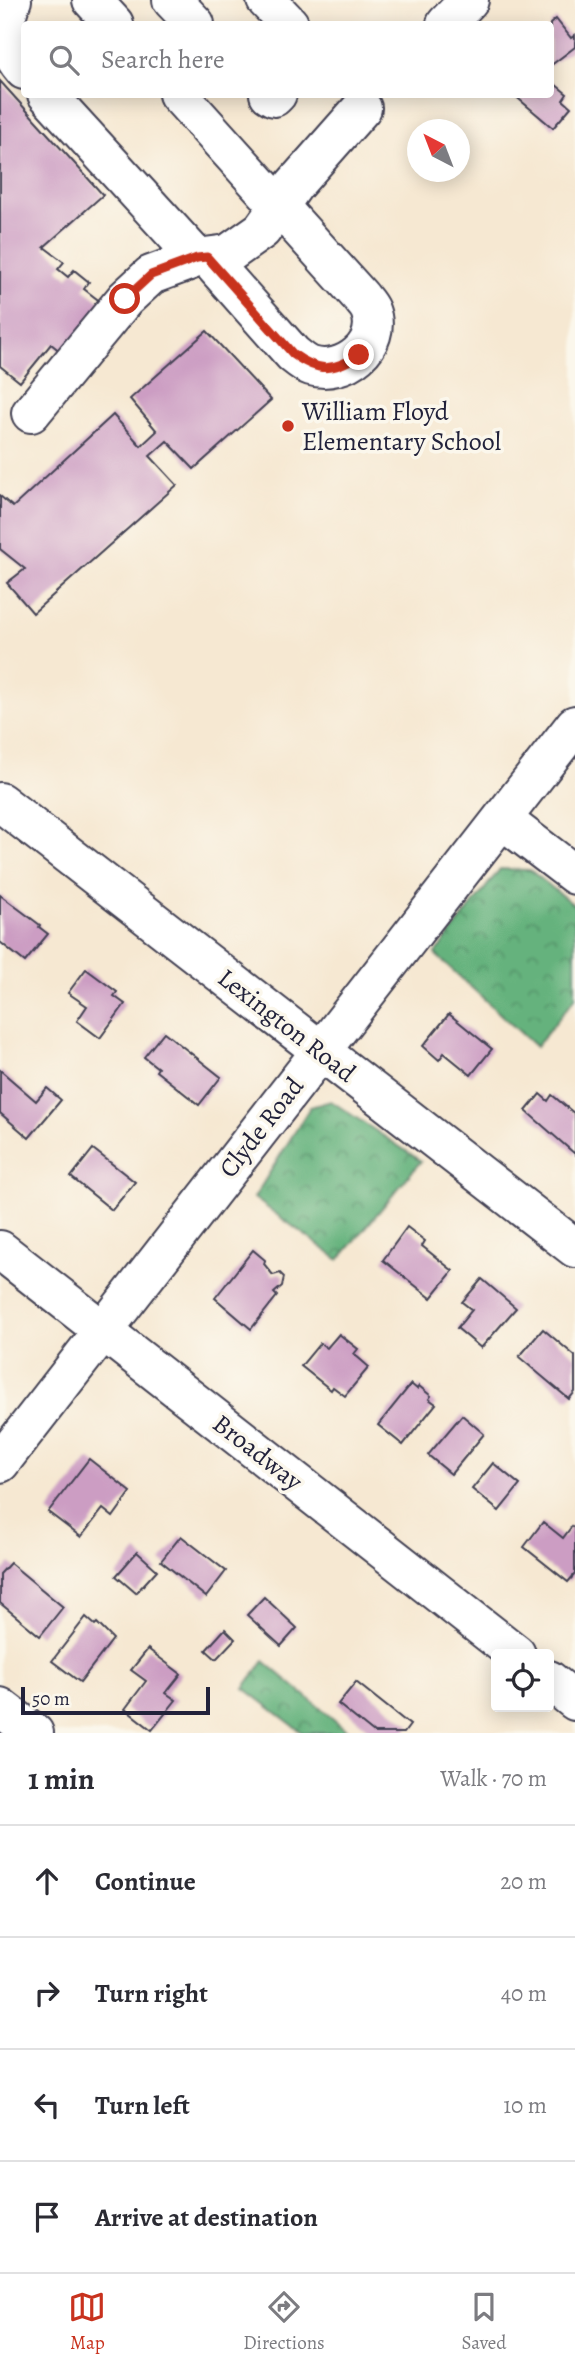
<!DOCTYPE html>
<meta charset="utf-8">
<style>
:root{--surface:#fff;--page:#f2f2f3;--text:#2b2b33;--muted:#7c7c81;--line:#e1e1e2;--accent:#c8321e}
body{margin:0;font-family:Alegreya,serif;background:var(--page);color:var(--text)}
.controls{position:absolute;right:21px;bottom:21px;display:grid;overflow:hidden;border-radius:7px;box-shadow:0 4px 18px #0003}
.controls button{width:63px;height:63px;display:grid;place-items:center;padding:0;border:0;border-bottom:2px solid var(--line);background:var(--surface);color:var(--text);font:35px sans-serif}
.compass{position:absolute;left:407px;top:119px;width:63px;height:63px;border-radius:50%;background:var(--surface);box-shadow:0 4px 18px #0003;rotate:318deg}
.scale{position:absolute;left:21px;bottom:18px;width:189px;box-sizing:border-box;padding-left:7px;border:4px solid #22223b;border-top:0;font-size:19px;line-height:24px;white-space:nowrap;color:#22223b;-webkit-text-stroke:5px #fbf7ec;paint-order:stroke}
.stop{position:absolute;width:21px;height:21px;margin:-16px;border:5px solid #c8321e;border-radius:50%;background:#fff}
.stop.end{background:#c8321e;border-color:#fff;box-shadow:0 2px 7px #0008}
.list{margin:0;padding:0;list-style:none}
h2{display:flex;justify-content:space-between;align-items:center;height:91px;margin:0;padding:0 28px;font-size:30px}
h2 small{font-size:23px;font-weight:400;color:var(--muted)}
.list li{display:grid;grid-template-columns:46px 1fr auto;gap:21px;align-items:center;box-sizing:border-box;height:112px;padding:0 28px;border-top:2px solid var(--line)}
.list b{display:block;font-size:26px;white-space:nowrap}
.list em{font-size:23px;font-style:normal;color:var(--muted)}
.icon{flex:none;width:38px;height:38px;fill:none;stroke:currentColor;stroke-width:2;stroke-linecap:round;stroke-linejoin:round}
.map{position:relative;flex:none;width:575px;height:1733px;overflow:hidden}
.search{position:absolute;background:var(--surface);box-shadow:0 4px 18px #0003;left:21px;right:21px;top:21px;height:77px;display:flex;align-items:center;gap:18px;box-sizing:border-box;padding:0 24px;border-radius:7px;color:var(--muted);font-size:26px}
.sheet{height:539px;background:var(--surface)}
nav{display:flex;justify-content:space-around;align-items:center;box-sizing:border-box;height:98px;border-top:2px solid var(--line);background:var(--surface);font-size:19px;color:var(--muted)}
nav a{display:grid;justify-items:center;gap:4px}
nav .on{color:var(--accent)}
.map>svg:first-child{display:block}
.forest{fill:url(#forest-crowns);stroke:#446a5c;stroke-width:2}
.building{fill:#cc9dc3}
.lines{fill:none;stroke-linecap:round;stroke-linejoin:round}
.minor-casing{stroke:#424052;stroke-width:42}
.minor{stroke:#fff;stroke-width:38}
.route{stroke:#c8321e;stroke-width:9}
.poi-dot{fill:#c8321e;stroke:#fbf7ec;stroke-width:2.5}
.labels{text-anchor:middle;stroke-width:7;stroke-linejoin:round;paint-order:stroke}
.poi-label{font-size:26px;fill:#22223b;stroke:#fbf7ec;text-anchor:start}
.street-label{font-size:26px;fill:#22223b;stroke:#fbf7ec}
</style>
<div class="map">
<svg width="575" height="1733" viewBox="0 0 575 1733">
<defs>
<pattern id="forest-crowns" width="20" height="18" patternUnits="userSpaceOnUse" patternTransform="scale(1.75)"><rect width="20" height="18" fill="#65b27d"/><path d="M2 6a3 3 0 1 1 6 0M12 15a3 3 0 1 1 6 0" fill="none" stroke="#539068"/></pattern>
</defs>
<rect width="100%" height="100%" fill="#fbf7ec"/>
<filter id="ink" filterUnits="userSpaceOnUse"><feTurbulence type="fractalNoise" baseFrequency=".0143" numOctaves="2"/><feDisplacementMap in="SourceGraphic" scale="14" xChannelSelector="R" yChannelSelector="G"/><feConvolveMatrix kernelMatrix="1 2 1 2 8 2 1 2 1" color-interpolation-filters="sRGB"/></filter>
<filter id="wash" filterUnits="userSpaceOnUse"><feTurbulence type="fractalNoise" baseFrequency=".00686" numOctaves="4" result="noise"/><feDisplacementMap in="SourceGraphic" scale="28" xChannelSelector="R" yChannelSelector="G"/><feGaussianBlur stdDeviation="1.57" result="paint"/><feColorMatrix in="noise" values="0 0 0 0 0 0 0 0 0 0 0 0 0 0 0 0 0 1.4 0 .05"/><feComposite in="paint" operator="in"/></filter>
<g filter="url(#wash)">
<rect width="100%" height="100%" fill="#f6e8d2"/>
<g class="forest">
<path d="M500,869L530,870L575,906V998L536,1047L435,954Z"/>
<path d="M331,1101L421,1161L339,1260L254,1198L310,1107Z"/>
<path d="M264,1661L350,1733H303L244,1688Z"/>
</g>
<g id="blocks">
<g class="building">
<path d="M556,19L571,38L575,35V47L550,66V24Z"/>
<path d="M550,80L567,94L563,100L571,107L553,128L513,94H550Z"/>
<path d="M0,81L103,195L44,247L64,262L58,269L68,277L74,270L89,282L84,289L106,306L66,356L51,344L20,382L0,366Z"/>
<path d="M207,331L271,400L194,469L167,441L150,456L177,485L33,613L7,583L25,569L0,549V496L13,507L113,415L141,446L157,431L130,399Z"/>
<path d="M0,895L40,925L39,927L48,934L25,962L0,942Z"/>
<path d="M86,969L117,992L114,996L125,1004L100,1038L77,1021L87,1006L68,993Z"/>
<path d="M449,1014L492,1049L471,1075L444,1053L439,1060L423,1046Z"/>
<path d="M164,1032L221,1077L199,1105L156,1071L158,1068L144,1057Z"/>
<path d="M0,1070L36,1101L47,1088L61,1100L29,1138L0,1113Z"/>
<path d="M540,1094L548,1101L552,1095L575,1114V1154L526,1111Z"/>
<path d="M93,1149L135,1182L112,1210L71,1177Z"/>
<path d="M407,1227L425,1241L422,1246L453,1271L431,1298L383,1260Z"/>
<path d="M253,1250L265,1260L264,1264L273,1275L280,1273L284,1277L282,1286L274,1293L277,1296L251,1329L215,1298Z"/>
<path d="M482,1279L516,1308L481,1348L457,1328L472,1310L462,1302Z"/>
<path d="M543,1329L575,1356V1392L569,1399L519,1357Z"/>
<path d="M339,1334L358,1349L354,1354L369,1367L345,1396L333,1387L331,1390L301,1366L320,1343L327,1348Z"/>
<path d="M411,1384L417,1389L419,1386L431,1396L429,1399L436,1404L403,1445L378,1425Z"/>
<path d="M462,1415L484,1434L451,1474L428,1455Z"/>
<path d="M89,1459L131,1492L113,1517L103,1509L81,1537L48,1512Z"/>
<path d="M493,1463L520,1485L499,1511L472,1489Z"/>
<path d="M543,1522L563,1538L572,1526L575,1529V1574L568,1582L524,1547Z"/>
<path d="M181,1536L226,1571L206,1597L161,1561Z"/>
<path d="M137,1552L157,1570L136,1593L116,1576Z"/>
<path d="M10,1563L63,1607L40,1636L0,1603V1574Z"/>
<path d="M264,1597L297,1628L281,1646L247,1615Z"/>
<path d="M86,1617L95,1625L97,1623L113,1639L80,1682L52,1661Z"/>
<path d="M225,1629L235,1639L216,1659L206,1650Z"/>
<path d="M148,1649L181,1674L166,1693L176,1700L152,1730L125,1709L146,1681L131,1670Z"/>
<path d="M356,1682L410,1725L404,1733H374L338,1704Z"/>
</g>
</g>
</g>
<g filter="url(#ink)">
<use href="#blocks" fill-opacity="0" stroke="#424052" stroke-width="2"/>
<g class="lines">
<defs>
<g id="minor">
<path d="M12,0C0,25 6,49 24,70"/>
<path d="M92,0L114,24"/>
<path d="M172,0L195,24"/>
<path d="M266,0L289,24"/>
<path d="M446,24L469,0"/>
<path d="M47,94L197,258"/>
<path d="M178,94L360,296C363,300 368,305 370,310C384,345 343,376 311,366C305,364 298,358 293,354L207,257"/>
<path d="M269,94L274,97L277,94"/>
<path d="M31,413L125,299L151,275L197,258L228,254L262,230L294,185L362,108"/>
<path d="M0,802L575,1248"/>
<path d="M503,820L575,875"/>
<path d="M0,1250L516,1654"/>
<path d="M0,1463L575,725"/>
<path d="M549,1680L575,1701"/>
<path d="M0,1707L34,1733"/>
</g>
</defs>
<use href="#minor" class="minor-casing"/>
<use href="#minor" class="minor"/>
</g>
</g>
<g class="lines" filter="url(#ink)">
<path class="route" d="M125,299L151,275L197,258L207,257L293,354C318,372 332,372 359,355"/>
</g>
<circle class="poi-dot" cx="288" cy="426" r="7"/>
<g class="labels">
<g class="poi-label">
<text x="302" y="420">William Floyd<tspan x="302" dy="30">Elementary School</tspan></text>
</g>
<g class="street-label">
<text transform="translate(287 1025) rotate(38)" y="9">Lexington Road</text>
<text transform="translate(261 1127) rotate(-52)" y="9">Clyde Road</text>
<text transform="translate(258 1452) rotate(38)" y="9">Broadway</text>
</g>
</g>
</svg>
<div class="controls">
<button><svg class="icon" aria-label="locate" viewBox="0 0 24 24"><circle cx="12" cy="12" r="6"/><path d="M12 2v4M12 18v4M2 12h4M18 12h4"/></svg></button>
</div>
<svg class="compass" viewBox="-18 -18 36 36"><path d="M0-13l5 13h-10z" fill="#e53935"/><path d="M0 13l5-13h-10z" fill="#7c7c81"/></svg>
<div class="scale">50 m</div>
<div class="stop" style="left:125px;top:299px"></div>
<div class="stop end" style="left:359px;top:355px"></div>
<div class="search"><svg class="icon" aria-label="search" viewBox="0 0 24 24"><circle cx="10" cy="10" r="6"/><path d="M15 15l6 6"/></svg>Search here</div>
</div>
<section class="sheet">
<h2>1 min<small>Walk · 70 m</small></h2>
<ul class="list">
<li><svg class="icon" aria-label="ahead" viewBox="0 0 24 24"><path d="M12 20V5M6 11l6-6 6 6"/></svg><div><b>Continue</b></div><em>20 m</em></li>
<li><svg class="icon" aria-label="right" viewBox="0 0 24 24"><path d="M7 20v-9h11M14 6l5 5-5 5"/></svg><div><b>Turn right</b></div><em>40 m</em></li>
<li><svg class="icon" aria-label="left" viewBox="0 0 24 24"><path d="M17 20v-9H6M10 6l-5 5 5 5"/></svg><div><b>Turn left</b></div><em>10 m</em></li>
<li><svg class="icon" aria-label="arrive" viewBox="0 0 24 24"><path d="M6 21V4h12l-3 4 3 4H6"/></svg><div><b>Arrive at destination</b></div></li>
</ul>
</section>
<nav>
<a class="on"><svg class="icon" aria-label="map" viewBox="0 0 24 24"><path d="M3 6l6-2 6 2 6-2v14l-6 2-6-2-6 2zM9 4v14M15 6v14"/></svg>Map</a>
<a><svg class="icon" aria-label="directions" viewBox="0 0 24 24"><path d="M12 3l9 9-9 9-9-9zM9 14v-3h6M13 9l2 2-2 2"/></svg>Directions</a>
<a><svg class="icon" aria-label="saved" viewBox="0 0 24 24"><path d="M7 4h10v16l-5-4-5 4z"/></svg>Saved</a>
</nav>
